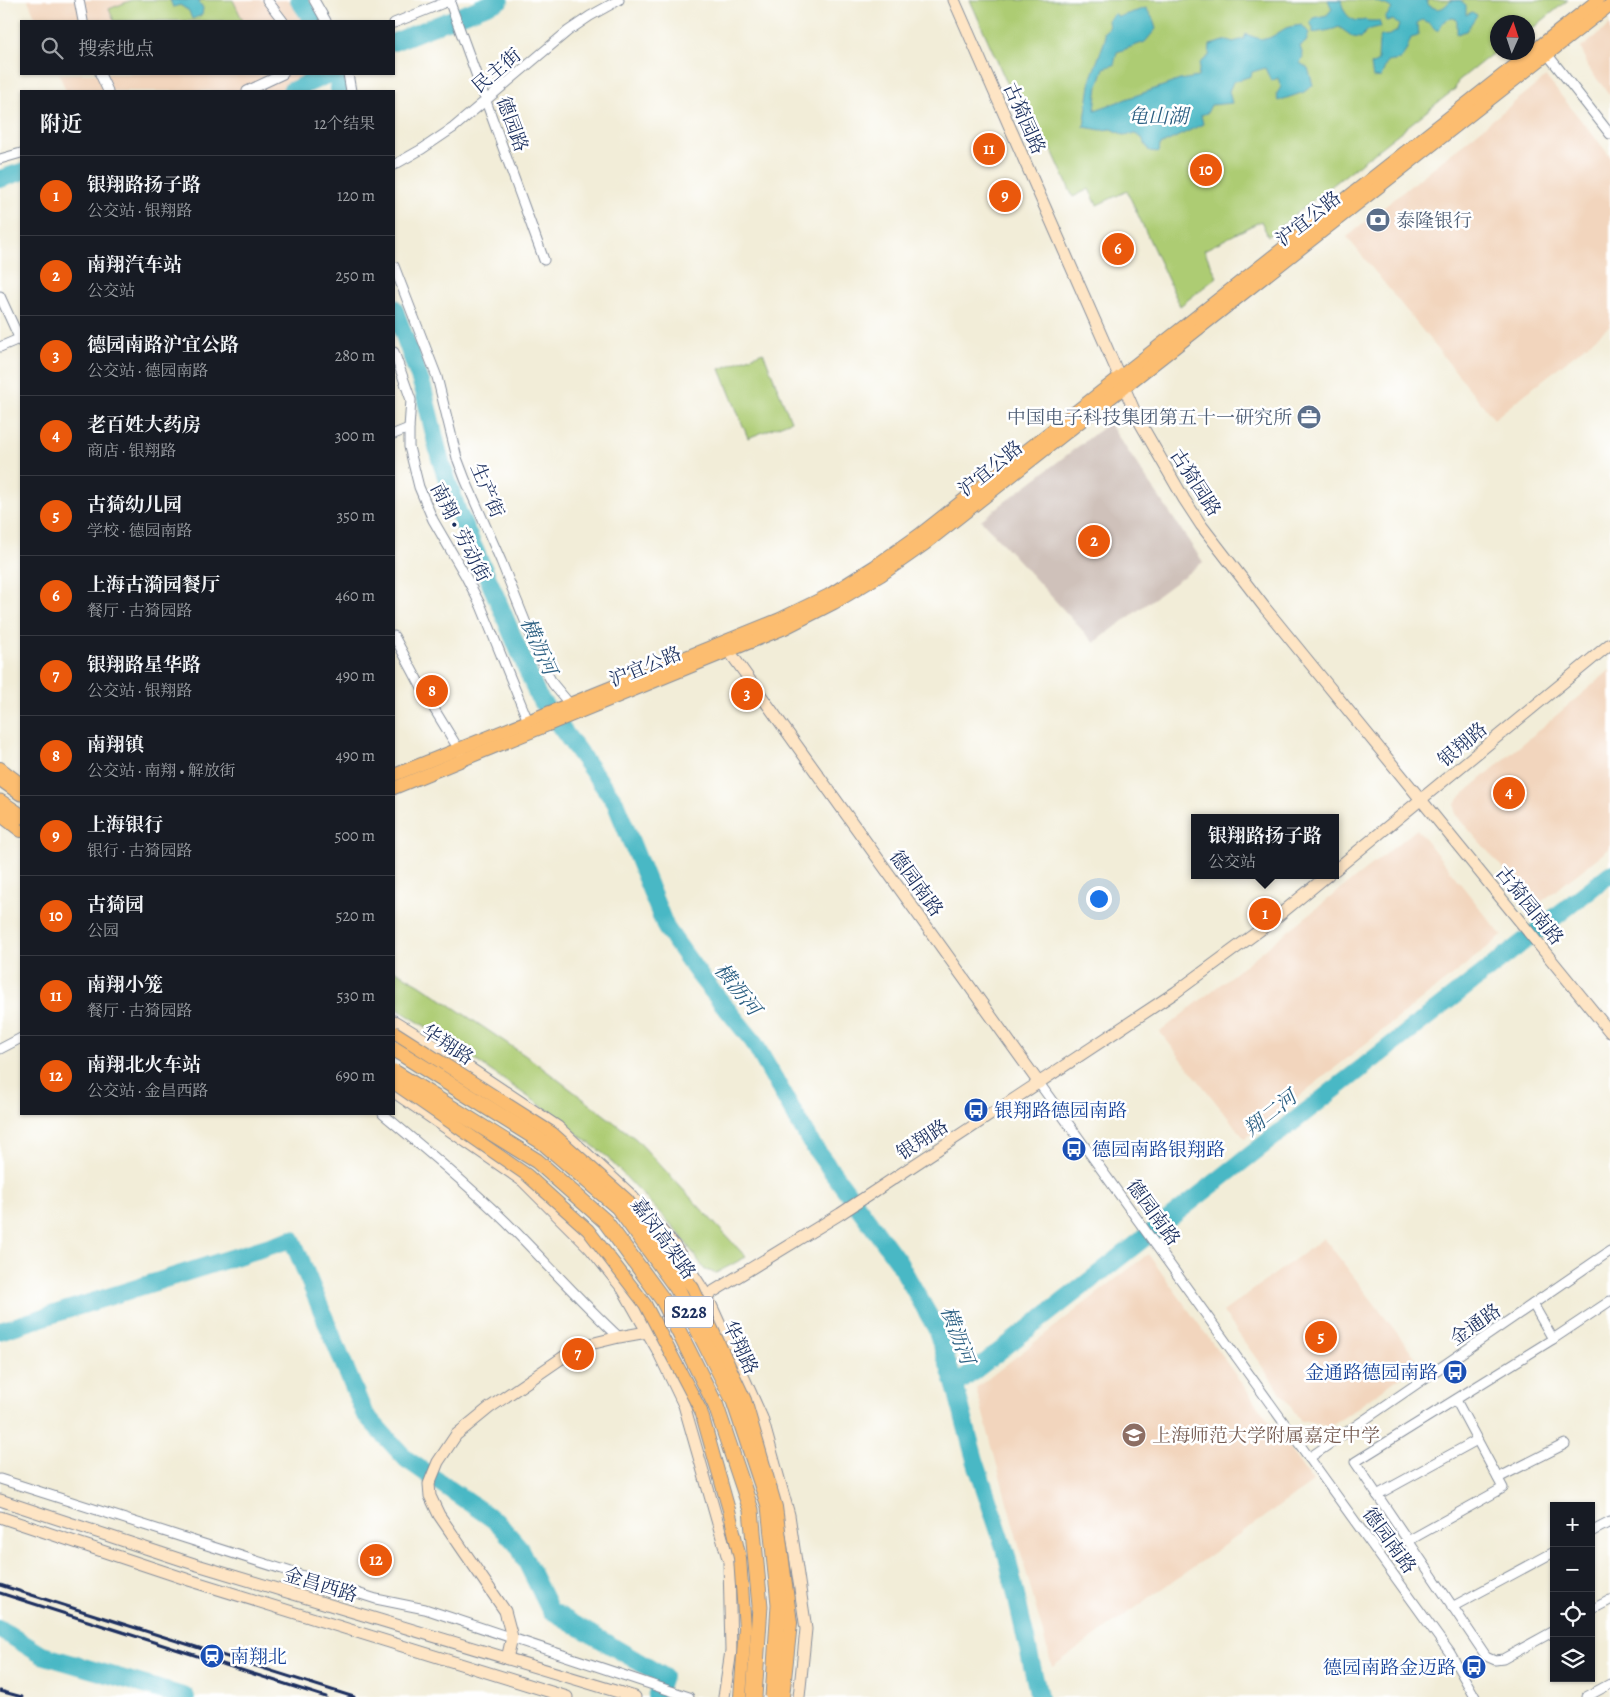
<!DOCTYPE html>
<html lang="zh">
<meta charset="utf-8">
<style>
:root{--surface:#171b24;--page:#242831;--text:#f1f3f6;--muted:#9ea1a6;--line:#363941;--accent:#ea580c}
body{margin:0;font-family:Alegreya,"Noto Serif SC",serif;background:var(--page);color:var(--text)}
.controls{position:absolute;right:15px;bottom:15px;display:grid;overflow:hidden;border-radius:0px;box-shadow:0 1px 4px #0004}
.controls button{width:45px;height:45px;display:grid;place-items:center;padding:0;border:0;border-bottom:1px solid var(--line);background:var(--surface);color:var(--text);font:25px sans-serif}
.compass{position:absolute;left:1490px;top:15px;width:45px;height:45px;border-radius:50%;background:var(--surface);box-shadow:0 1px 4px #0004;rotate:3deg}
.you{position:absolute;left:1098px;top:898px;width:18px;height:18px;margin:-12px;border:4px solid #fff;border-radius:50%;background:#1a73e8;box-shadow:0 0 0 8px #1a73e833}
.badge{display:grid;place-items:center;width:32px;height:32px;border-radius:50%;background:var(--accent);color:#fff;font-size:16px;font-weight:700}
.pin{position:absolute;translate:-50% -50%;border:2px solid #fff;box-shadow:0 1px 5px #0006}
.popup{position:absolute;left:1191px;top:814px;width:148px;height:65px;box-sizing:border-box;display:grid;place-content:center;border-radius:0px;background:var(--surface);filter:drop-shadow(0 1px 4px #0005);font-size:16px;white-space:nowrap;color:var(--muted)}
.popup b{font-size:19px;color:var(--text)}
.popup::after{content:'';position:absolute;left:50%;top:100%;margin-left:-10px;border:10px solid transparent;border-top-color:var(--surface)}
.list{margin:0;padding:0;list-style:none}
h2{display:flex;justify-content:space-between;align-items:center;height:65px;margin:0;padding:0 20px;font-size:21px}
h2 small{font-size:16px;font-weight:400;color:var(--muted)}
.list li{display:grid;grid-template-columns:32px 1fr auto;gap:15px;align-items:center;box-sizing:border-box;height:80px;padding:0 20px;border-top:1px solid var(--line)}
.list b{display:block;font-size:19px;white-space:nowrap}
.list p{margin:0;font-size:16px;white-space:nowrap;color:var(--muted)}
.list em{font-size:16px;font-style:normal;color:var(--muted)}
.icon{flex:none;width:28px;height:28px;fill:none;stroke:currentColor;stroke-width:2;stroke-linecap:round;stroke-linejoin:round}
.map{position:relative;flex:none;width:1610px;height:1697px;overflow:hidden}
.search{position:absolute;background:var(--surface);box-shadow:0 1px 4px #0004;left:20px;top:20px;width:375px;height:55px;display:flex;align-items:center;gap:12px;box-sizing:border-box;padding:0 18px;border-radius:0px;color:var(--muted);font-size:19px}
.panel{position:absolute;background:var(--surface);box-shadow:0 1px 4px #0004;left:20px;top:90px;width:375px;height:1025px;border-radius:0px}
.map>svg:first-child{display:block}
.built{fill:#f2d5bd}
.industrial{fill:#cfc1ba}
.green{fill:#adcc73;stroke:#647e68}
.water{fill:#4ab8c5;stroke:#327492}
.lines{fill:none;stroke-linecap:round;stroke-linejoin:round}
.river{stroke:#4ab8c5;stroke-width:18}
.street-casing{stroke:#868e9b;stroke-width:11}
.secondary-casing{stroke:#868e9b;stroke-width:13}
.primary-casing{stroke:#868e9b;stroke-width:14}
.highway-casing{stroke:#868e9b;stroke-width:17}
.street{stroke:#fff;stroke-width:9}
.secondary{stroke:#fee5c5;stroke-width:11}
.primary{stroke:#fcbd6f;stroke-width:12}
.highway{stroke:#fcbd6f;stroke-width:15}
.rail{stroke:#1b2f5e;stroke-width:3}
.primary-bridge-casing{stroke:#868e9b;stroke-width:14;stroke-linecap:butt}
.highway-bridge-casing{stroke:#868e9b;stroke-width:17;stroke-linecap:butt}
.primary-bridge{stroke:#fcbd6f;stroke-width:12}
.highway-bridge{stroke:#fcbd6f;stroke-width:15}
.labels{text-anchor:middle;stroke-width:5;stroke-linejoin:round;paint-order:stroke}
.shield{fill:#fff;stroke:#5f6d8e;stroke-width:1}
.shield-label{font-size:18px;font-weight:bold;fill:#1b2f5e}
.street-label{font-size:19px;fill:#1b2f5e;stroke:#fff}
.service-label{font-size:19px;fill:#4e5e75;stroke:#fff;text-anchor:start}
.transit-label{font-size:19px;fill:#164399;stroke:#fff;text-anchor:start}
.education-label{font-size:19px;fill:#785e54;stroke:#fff;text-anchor:start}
.water-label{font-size:20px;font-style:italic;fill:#2b5f82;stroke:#fff}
</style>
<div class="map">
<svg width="1610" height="1697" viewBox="0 0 1610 1697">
<rect width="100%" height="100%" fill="#fff"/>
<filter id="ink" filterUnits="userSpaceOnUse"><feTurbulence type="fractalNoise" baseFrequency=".02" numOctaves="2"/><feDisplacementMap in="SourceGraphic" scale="10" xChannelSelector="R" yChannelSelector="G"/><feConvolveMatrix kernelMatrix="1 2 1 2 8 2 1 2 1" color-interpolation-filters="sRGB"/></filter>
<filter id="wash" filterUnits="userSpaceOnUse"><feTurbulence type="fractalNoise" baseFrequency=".0096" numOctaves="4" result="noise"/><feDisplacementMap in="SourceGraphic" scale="20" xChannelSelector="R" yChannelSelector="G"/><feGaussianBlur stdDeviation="1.12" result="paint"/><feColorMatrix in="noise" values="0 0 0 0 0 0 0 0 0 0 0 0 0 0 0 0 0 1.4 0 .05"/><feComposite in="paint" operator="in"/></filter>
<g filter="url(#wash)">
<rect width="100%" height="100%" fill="#f2edd8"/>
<g class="built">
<path d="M28,0H291L305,21H37Z"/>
<path d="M1610,25V95L1589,69L1581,48Z"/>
<path d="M59,74H318L298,91H66Z"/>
<path d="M1546,77L1610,156V326L1494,419L1347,237Z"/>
<path d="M1610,670V848L1536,906L1455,814V804L1462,795Z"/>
<path d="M1417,829L1502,936L1245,1139L1160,1032Z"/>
<path d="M1324,1238L1420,1363L1330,1427L1301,1421L1223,1312Z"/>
<path d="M1148,1254L1313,1482L1052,1667L976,1388Z"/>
</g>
<path class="industrial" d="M1109,423L1203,562L1094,643L981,520Z"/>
<g class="green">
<path d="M132,0H233L243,21H114L109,9Z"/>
<path d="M970,0H1568L1528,32V22H1498L1497,50L1458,81L1455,89L1268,236L1261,221L1204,250L1217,277L1180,306L1127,191L1097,205L1089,189L1073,197L1050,146L1037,151Z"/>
<path d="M763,352L791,421L748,438L720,369Z"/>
<path d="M394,970L419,984L532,1060L636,1139L746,1257L716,1273L705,1270L678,1232L605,1155L543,1107L433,1031L394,1007Z"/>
</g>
<g class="water">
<path d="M170,0H201L199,2L203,8L202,15L192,19L189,11L180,5L173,7Z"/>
<path d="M1328,0H1341C1343,13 1351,24 1365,20L1369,21H1379L1381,27C1371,28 1366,30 1361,38L1353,37L1339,27C1330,31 1323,31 1313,33V28L1310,22L1313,18L1327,15L1332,9Z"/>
<path d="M1373,0H1427L1428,5C1439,11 1442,10 1450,1L1460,0L1466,5V15L1472,12L1477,15L1466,31L1457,34V21L1454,18C1446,18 1442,22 1439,30H1436L1429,23L1422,20L1417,23L1418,36L1411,38L1406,51L1400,60L1387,62L1381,77L1373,78L1371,65L1378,61L1379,41L1381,36L1390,35L1397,31L1399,25L1393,20L1386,21L1385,18L1392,9C1386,3 1379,4 1373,0Z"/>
<path d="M1146,8L1153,19L1156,29L1145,42L1117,52L1114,65L1104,68L1098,86L1095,110L1180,80L1198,77L1200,63L1209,56L1210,45L1228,40L1233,42L1244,39L1246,34C1268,43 1267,39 1286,28C1291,26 1297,26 1302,25L1309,33L1306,42L1300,46L1303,56L1300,63L1308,68L1313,85L1304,92L1278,101L1276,95L1281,87L1278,78L1271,81L1265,68L1252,72L1251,76L1233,82L1229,91L1232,103L1211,105L1207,113L1201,115L1203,124L1160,145L1159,152L1149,151L1142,138L1135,134L1124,135L1112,129L1101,130L1084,127L1091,78L1105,40L1104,32L1109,28L1108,20L1115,13L1118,17Z"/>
</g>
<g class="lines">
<g class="river">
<path d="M299,0L313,21"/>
<path d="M394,42L500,0"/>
<path d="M338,74L339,91"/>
<path d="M291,91L329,74"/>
<path d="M0,179L21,172"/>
<path d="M394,308L423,388L440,459L458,512L494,592L538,696L615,802L666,928L700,976L753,1041L811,1143L898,1261L936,1328L955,1386L975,1460L1007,1556L1039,1697"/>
<path d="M0,1331L292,1239L364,1413L406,1459L497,1522L519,1547L550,1610L663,1676L656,1697"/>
<path d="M955,1386L1610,874"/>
<path d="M0,1629L42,1655L186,1697"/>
</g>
</g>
</g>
<g filter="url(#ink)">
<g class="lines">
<defs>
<g id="street">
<path d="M79,0L83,21"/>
<path d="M267,0L283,21"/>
<path d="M314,0L326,21"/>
<path d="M449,0L544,260"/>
<path d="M394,23L451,0"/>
<path d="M1544,50L1610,134"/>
<path d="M100,74L108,91"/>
<path d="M348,74L351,91"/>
<path d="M247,91L283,74"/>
<path d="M0,159L21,153"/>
<path d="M394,165L422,149L453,128L568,31L590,16L619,0"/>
<path d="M394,266L437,377L457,458L465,479L501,561L544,668L553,684L573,708"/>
<path d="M0,296L21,342"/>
<path d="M0,347L21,338"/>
<path d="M394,352L411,400L409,428V447L419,487L433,520L465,575L481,606L528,721"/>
<path d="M394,434L409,428"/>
<path d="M394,636L425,694L461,753"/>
<path d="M0,1049L21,1038"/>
<path d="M1039,1083L1450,1653L1475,1697"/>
<path d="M383,1114C425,1149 467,1184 506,1222C544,1260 579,1300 619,1337"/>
<path d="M1533,1304L1553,1339L1355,1462L1486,1656L1495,1660L1503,1659L1554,1631"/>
<path d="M1553,1339L1610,1301"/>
<path d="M1309,1458L1610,1251"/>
<path d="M1498,1478L1565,1444"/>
<path d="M0,1479L376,1599L425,1609L689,1697"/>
<path d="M1377,1495L1477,1440"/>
<path d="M1591,1532L1610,1522"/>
<path d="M1408,1541L1503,1488L1456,1400"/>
<path d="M1452,1607L1554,1552"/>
<path d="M1591,1610L1610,1600"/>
<path d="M1586,1697L1610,1684"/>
</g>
<g id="secondary">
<path d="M954,0L1138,419L1184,499L1201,525L1265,608L1610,1032"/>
<path d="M724,644L1039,1083"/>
<path d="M1335,870L1610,644"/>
<path d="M394,1021L456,1059L558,1127L630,1194L674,1245L707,1296L762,1418L789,1515L806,1629L799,1697"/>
<path d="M394,1092L523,1181L590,1248L623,1289L657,1349L684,1405L729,1562L731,1651L724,1697"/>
<path d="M0,1500L194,1564L635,1697"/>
<path d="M0,1517L189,1580L567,1697"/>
<path d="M507,1659L512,1637L505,1611L439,1515L430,1496L429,1484L438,1462L456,1435L489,1408L578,1347L619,1337L647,1332L840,1214L1176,992L1267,925L1328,875"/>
</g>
<g id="primary">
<path d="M0,768L21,784"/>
<path d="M394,775L780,619L829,595L875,566L919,535L1598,0"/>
<path d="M394,788L785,628L834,603L881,575L925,544L1610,5"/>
<path d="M0,815L21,831"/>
</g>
<g id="highway">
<path d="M0,778L21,793"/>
<path d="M0,802L21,816"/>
</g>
</defs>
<use href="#street" class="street-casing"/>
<use href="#secondary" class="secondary-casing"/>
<use href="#primary" class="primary-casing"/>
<use href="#highway" class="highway-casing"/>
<use href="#street" class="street"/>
<use href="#secondary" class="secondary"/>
<use href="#primary" class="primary"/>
<use href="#highway" class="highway"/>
<g class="rail">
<path d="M0,1585L354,1697"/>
<path d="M0,1593L326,1697"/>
<path d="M0,1691L22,1697"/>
</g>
<defs>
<g id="primary-bridge">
<path d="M394,1032L552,1133L627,1200L693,1288L745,1400L776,1507L791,1623L783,1697"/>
<path d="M394,1083L527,1175L588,1230L645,1304L701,1411L729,1510L740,1558L745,1628L740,1697"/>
</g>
<g id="highway-bridge">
<path d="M394,1049L544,1143L618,1207L677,1288L734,1401L769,1506L779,1604L773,1697"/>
<path d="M394,1072L537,1161L605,1221L663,1300L716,1406L751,1510L760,1606L754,1697"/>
</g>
</defs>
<use href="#primary-bridge" class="primary-bridge-casing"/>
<use href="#highway-bridge" class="highway-bridge-casing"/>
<use href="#primary-bridge" class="primary-bridge"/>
<use href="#highway-bridge" class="highway-bridge"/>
</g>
</g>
<defs>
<symbol id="bank-disc" viewBox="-11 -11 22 22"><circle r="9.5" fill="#5c6f8a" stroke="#fff"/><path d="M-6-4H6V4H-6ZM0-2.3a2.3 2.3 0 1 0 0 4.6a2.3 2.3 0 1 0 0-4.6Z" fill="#fff"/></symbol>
<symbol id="office-disc" viewBox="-11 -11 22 22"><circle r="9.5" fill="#5c6f8a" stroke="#fff"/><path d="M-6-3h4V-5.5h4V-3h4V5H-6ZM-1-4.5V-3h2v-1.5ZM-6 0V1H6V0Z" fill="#fff"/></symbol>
<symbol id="bus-disc" viewBox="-11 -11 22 22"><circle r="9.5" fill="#1a4fb4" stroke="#fff"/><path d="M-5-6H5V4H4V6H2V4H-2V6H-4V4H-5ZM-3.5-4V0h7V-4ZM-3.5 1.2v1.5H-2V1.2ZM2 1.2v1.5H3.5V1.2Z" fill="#fff"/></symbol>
<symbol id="school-disc" viewBox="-11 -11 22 22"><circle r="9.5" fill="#8d6e63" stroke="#fff"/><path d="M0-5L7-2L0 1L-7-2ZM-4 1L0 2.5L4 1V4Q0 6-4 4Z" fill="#fff"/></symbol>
<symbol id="station-disc" viewBox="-11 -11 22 22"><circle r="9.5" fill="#1a4fb4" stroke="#fff"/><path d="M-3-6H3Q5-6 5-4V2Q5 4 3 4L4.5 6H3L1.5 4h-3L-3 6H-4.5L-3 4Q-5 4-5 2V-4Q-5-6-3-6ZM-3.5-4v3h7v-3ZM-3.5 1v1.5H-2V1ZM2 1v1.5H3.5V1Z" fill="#fff"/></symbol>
</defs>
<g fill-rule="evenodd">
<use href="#bank-disc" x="1364" y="206" width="28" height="28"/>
<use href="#office-disc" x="1295" y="403" width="28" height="28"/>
<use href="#bus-disc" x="962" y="1096" width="28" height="28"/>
<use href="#bus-disc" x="1060" y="1135" width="28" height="28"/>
<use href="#bus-disc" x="1441" y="1358" width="28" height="28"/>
<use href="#school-disc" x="1120" y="1421" width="28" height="28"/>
<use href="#station-disc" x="198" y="1642" width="28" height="28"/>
<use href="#bus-disc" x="1460" y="1653" width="28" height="28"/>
</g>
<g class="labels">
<rect class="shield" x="665" y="1296.5" width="48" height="31" rx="4"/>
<g class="shield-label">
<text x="689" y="1318">S228</text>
</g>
<g class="street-label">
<text transform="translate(496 70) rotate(-40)" y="7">民主街</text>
<text transform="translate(1025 118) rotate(66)" y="7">古猗园路</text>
<text transform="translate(513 124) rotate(70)" y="7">德园路</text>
<text transform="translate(1308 218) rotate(-38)" y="7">沪宜公路</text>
<text transform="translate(990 468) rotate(-39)" y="7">沪宜公路</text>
<text transform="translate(1196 482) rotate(57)" y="7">古猗园路</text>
<text transform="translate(488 490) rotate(67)" y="7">生产街</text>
<text transform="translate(461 532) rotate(63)" y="7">南翔 • 劳动街</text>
<text transform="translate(645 666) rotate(-22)" y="7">沪宜公路</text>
<text transform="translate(1462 744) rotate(-40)" y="7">银翔路</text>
<text transform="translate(917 883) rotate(54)" y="7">德园南路</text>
<text transform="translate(1530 905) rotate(51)" y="7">古猗园南路</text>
<text transform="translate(448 1044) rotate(33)" y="7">华翔路</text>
<text transform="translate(922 1139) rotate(-33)" y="7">银翔路</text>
<text transform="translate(1154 1212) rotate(54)" y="7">德园南路</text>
<text transform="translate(664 1238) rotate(54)" y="7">嘉闵高架路</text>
<text transform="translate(1475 1324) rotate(-35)" y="7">金通路</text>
<text transform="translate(741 1347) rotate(65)" y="7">华翔路</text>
<text transform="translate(1390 1540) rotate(54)" y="7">德园南路</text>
<text transform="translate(321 1584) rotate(17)" y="7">金昌西路</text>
</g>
<g class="service-label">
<text x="1396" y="227">泰隆银行</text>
<text x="1292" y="424" text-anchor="end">中国电子科技集团第五十一研究所</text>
</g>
<g class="transit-label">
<text x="994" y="1117">银翔路德园南路</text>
<text x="1092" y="1156">德园南路银翔路</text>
<text x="1438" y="1379" text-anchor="end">金通路德园南路</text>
<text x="230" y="1663">南翔北</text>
<text x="1456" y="1674" text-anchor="end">德园南路金迈路</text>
</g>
<g class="education-label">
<text x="1152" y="1442">上海师范大学附属嘉定中学</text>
</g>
<g class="water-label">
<text x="1158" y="123">龟山湖</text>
<text transform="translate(539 646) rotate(66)" y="7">横沥河</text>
<text transform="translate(738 989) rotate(51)" y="7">横沥河</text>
<text transform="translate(1270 1113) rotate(-38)" y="7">翔二河</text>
<text transform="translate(958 1335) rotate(69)" y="7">横沥河</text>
</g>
</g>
</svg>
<div class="controls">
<button>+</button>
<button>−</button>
<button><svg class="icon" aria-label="locate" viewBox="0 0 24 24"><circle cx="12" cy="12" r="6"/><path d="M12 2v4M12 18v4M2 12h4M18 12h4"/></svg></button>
<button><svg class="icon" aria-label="layers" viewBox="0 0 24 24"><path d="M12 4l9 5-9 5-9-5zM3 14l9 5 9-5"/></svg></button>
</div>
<svg class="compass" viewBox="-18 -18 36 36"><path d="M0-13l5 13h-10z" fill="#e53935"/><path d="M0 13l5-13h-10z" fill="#9ea1a6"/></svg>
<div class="you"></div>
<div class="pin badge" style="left:1265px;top:914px">1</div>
<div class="popup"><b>银翔路扬子路</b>公交站</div>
<div class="pin badge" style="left:1094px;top:541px">2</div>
<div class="pin badge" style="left:747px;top:694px">3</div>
<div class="pin badge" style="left:1509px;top:793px">4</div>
<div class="pin badge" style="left:1321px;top:1337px">5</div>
<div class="pin badge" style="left:1118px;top:249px">6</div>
<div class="pin badge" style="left:578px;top:1354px">7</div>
<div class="pin badge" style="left:432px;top:691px">8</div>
<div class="pin badge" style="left:1005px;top:196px">9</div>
<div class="pin badge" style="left:1206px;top:170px">10</div>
<div class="pin badge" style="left:989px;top:149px">11</div>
<div class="pin badge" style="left:376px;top:1560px">12</div>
<div class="search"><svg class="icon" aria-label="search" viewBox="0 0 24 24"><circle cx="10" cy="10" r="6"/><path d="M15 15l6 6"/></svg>搜索地点</div>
<section class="panel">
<h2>附近<small>12个结果</small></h2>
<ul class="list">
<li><span class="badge">1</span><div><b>银翔路扬子路</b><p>公交站 · 银翔路</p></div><em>120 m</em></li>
<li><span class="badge">2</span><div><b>南翔汽车站</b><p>公交站</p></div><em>250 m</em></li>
<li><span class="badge">3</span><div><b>德园南路沪宜公路</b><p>公交站 · 德园南路</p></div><em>280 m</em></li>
<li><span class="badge">4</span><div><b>老百姓大药房</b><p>商店 · 银翔路</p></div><em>300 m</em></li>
<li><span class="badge">5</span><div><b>古猗幼儿园</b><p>学校 · 德园南路</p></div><em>350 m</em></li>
<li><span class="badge">6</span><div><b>上海古漪园餐厅</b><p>餐厅 · 古猗园路</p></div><em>460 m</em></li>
<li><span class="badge">7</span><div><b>银翔路星华路</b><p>公交站 · 银翔路</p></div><em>490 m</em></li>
<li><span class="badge">8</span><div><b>南翔镇</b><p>公交站 · 南翔 • 解放街</p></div><em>490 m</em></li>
<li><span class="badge">9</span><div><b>上海银行</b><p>银行 · 古猗园路</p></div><em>500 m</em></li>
<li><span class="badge">10</span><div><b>古猗园</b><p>公园</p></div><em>520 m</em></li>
<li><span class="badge">11</span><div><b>南翔小笼</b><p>餐厅 · 古猗园路</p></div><em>530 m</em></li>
<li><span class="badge">12</span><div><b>南翔北火车站</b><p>公交站 · 金昌西路</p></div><em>690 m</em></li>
</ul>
</section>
</div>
